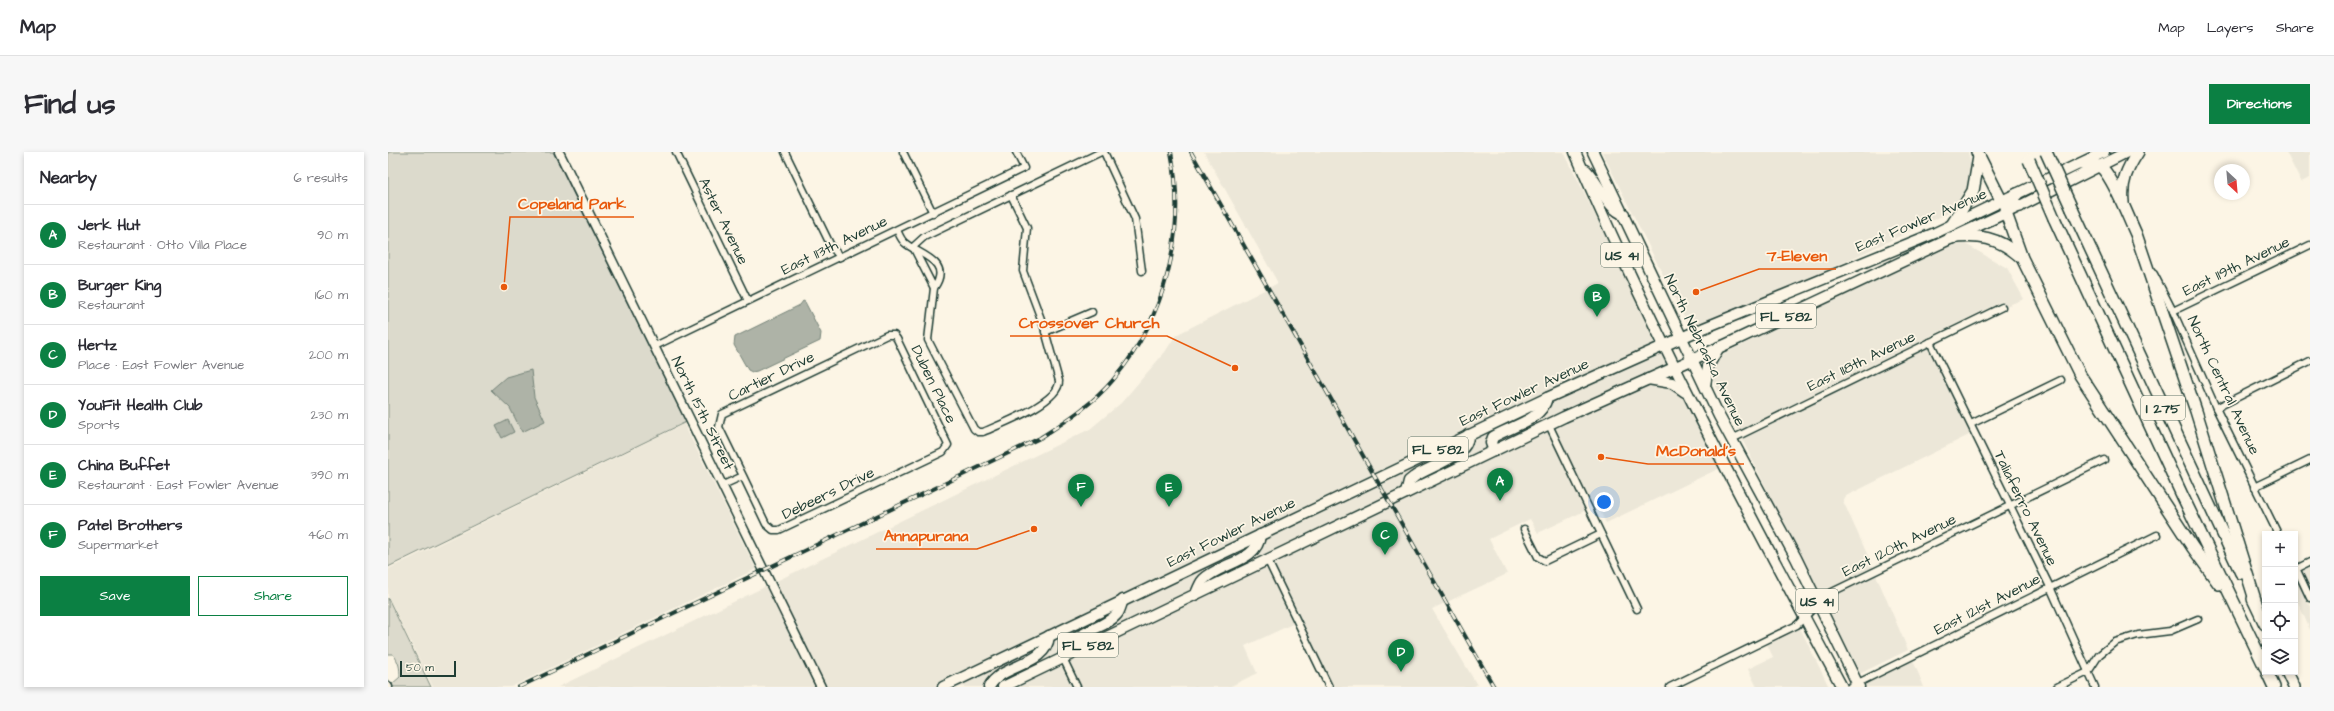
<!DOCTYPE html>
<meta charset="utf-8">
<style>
:root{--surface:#fff;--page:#f7f7f7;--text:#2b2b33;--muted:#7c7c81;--line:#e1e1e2;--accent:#0b8043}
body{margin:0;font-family:"Architects Daughter",sans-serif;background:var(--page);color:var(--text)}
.controls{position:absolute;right:12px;bottom:12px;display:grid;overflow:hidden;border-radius:0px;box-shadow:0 2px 6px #0003}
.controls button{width:36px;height:36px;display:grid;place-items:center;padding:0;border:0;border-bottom:1px solid var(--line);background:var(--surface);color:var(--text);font:20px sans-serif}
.compass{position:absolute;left:1826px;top:12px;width:36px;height:36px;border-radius:50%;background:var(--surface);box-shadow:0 2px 6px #0003;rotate:154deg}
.scale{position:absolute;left:12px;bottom:10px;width:56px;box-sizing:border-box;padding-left:4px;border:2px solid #1f3d34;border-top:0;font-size:11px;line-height:14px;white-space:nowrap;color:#1f3d34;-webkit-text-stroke:3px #fcf5e5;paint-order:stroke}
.you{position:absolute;left:1216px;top:350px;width:14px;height:14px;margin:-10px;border:3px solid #fff;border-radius:50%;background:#1a73e8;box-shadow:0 0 0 6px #1a73e833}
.badge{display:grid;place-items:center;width:26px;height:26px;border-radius:50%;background:var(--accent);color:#fff;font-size:13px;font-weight:700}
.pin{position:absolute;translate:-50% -33px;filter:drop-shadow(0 1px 2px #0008)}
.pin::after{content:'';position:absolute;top:21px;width:14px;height:12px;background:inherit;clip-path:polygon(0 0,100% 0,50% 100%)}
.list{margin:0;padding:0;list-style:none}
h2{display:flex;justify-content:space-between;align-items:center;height:52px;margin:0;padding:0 16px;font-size:17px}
h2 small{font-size:13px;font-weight:400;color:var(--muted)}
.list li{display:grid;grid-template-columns:26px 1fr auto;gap:12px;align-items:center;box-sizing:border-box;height:60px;padding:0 16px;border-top:1px solid var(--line)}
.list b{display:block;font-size:15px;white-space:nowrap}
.list p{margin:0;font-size:13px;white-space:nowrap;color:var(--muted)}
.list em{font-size:13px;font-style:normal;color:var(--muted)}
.actions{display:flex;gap:8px;padding:12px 16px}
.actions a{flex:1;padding:9px 0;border:1px solid var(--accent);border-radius:0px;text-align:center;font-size:14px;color:var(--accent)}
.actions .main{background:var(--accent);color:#fff}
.icon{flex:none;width:22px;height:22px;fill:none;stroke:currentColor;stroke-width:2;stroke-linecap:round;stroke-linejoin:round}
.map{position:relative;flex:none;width:1922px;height:535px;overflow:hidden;border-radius:0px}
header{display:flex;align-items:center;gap:24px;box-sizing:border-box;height:56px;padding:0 20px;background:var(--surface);border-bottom:1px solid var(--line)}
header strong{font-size:19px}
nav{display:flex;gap:22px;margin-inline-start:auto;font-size:14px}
.intro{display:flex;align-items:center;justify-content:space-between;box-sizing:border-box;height:96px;padding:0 24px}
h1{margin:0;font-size:28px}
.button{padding:10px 18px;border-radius:0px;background:var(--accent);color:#fff;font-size:14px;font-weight:700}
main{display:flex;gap:24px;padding:0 24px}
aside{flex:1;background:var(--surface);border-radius:0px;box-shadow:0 2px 6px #0003}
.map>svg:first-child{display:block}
.built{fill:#ece7d8}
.green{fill:#dcdacc;stroke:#7e8c80}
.water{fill:#aeb3a7;stroke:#758479}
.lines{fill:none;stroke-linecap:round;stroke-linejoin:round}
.minor-casing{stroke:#1f3d34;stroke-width:9}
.tertiary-casing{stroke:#1f3d34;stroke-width:11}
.primary-casing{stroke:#1f3d34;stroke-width:13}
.motorway-casing{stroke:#1f3d34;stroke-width:14}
.minor{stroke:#fcf5e5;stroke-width:6}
.tertiary{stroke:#fcf5e5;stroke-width:8}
.primary{stroke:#fcf5e5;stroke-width:10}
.motorway{stroke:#fcf5e5;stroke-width:11}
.rail-casing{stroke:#1f3d34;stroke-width:4}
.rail{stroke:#fcf5e5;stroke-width:2.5;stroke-dasharray:8;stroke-linecap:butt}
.motorway-bridge-casing{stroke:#1f3d34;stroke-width:14;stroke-linecap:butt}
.motorway-bridge{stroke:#fcf5e5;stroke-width:11}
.labels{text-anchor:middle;stroke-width:3.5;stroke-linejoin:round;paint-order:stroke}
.shield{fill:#fcf5e5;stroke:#617469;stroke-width:1}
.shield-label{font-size:14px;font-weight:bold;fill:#1f3d34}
.street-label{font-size:15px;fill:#1f3d34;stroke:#fcf5e5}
.leader{fill:none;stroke:#e8590c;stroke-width:1.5}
.callout-dot{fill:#e8590c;stroke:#fcf5e5;stroke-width:1.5}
.callout-label{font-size:16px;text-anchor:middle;font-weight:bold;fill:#e8590c;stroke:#fcf5e5;stroke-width:3.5;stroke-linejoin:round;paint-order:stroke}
</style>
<header>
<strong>Map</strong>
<nav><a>Map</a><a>Layers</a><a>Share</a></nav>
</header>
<div class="intro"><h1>Find us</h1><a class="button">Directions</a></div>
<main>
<aside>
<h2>Nearby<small>6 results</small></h2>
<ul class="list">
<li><span class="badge">A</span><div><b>Jerk Hut</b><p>Restaurant · Otto Villa Place</p></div><em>90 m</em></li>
<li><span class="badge">B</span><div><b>Burger King</b><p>Restaurant</p></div><em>160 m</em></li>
<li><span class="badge">C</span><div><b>Hertz</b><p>Place · East Fowler Avenue</p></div><em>200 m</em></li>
<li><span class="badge">D</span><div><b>YouFit Health Club</b><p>Sports</p></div><em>230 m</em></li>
<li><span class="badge">E</span><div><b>China Buffet</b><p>Restaurant · East Fowler Avenue</p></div><em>390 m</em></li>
<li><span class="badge">F</span><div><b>Patel Brothers</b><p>Supermarket</p></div><em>460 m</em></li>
</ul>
<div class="actions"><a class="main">Save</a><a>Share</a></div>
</aside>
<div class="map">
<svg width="1922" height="535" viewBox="0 0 1922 535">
<rect width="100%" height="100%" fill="#fcf5e5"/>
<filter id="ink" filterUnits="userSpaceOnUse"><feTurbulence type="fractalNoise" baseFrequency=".025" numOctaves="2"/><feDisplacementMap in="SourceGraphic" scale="8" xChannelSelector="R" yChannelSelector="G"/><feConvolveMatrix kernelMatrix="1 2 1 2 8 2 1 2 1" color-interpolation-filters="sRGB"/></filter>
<g filter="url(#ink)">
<g class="built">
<path d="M816,0H1176L1332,316L1218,371L1209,353L1150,381L1142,367L1101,387L1119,422L1044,457L1089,533L1084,535H945L913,468L857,494L869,521L841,535H170L702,277L733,251L777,200L788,183L890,131Z"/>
<path d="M1214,0H1580L1585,21L1583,30L1571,56L1410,132L1302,177Z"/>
<path d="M1898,0H1922V26L1913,30Z"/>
<path d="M1574,90L1619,116L1636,147L1618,154L1615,149L1350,279L1322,222L1329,205L1548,97Z"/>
<path d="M1540,196L1583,282L1456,345L1455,349L1485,415L1431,443L1354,287Z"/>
<path d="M296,272L368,417L123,535H45L0,444V417Z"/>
<path d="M1922,415V435L1914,419Z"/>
<path d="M1488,423L1520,498L1469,523L1435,451L1440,447Z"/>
<path d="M1911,431L1922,455V478L1907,443V433Z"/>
<path d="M1412,476L1441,535H1369L1360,517L1385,505L1379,492Z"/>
<path d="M1524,506L1536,535H1475L1473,531Z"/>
</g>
<g class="green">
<path d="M0,0H165L298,270L0,415Z"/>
<path d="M0,446L43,535H5L4,532L12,525C12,516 11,510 5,502H0Z"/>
</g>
<g class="water">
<path d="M415,149L417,150L433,181L432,189L369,219L364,220L360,218L346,193L347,185L412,153Z"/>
<path d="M143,218L146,245L157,269L134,280L122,256L103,238L118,225Z"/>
<path d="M120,268L126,280L114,286L108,274Z"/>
</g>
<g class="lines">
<defs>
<g id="minor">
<path d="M288,0L360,149"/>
<path d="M397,0L443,94L452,105"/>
<path d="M515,0L545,61"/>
<path d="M716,0L747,67L754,119"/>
<path d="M509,78C511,82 513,88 517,91C531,103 565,109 546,136"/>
<path d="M525,95L546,136L540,188L586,277L590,280H595C613,272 672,250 671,229L656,175L635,119L639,76L623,43"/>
<path d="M525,95L536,85L713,0"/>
<path d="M1766,122L1785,159L1828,256L1890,382"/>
<path d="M1785,159L1922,93"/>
<path d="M657,180L704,160"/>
<path d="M1542,190L1662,435L1707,535"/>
<path d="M267,194L636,16L628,0"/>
<path d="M1828,256L1922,209"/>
<path d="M1583,272L1673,228"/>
<path d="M1161,273L1249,457"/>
<path d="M1344,287L1614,155"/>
<path d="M335,333L355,324L378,372L385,378H391L555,300L560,293L509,187L506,183H499L334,262L331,275L355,324"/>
<path d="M1866,335L1922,308"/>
<path d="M1136,377L1150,405L1157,409L1213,382"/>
<path d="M879,407L941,535"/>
<path d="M1907,414L1922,446"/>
<path d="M1908,417L1922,410"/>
<path d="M675,506L689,535"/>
<path d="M0,533L1,535"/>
<path d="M1282,535L1409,473L1438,443L1716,308"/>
<path d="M1462,535L1769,383"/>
<path d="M1669,535L1700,520L1711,503L1727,490L1750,483L1782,479L1810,467"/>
</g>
<path id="tertiary" d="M171,0L433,535"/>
<g id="primary">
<path d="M1187,0C1266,184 1359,359 1454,535"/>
<path d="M1205,0L1331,264L1408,406L1471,535"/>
<path d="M1198,18C1210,30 1221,59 1236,62"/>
<path d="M1260,227L1284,231L1297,240"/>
<path d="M1317,234L1320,214L1331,195"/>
<path d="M1106,299L1103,291L1105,285C1123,274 1153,269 1159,246"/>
<path d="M1018,341L1021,329L1026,325C1042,314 1081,304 1080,283"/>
<path d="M808,442C810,437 812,431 815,428C831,411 870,410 872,383"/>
<path d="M675,506C679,479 714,480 729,462C732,459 733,452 735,448"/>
<path d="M555,535L1159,246L1311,178L1547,81L1716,0"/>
<path d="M601,535C614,511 658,515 661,484"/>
<path d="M615,535L1176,265L1339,192L1632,54L1739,0"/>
</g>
<g id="motorway">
<path d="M1589,0L1614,50L1621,54H1632"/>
<path d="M1693,12C1700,11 1709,12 1715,17C1727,30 1740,65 1748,82L1808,259L1869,454"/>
<path d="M1629,42L1618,53L1619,64L1634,106L1692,223L1805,396L1831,432"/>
<path d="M1735,50C1733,29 1739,17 1750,0"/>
<path d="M1684,57L1853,421"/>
<path d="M1666,66L1794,343L1877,515"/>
<path d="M1564,73L1585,39L1591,5"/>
<path d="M1562,86C1591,82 1610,85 1633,105"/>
<path d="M1865,447L1877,472"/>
<path d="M1879,520L1886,535"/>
<path d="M1899,520L1906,535"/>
</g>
</defs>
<use href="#minor" class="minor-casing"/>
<use href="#tertiary" class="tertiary-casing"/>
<use href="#primary" class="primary-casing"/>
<use href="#motorway" class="motorway-casing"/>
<use href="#minor" class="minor"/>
<use href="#tertiary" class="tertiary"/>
<use href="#primary" class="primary"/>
<use href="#motorway" class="motorway"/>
<defs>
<g id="rail">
<path d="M803,0L1106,535"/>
<path d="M131,535L652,286C678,269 705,252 725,228C778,165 799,80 783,0"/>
</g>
</defs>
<use href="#rail" class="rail-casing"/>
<use href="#rail" class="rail"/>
<defs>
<g id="motorway-bridge">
<path d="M1658,0L1684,57"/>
<path d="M1641,8L1666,66"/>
</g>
</defs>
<use href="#motorway-bridge" class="motorway-bridge-casing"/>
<use href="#motorway-bridge" class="motorway-bridge"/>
</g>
</g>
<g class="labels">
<g class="shield">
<rect x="1213" y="91" width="42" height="24" rx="3"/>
<rect x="1368" y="152" width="60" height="24" rx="3"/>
<rect x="1753" y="244" width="44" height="24" rx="3"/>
<rect x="1020" y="285" width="60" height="24" rx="3"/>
<rect x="1408" y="437" width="42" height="24" rx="3"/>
<rect x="670" y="481" width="60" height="24" rx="3"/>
</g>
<g class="shield-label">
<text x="1234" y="108">US 41</text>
<text x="1398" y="169">FL 582</text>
<text x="1775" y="261">I 275</text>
<text x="1050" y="302">FL 582</text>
<text x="1429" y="454">US 41</text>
<text x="700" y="498">FL 582</text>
</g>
<g class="street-label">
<text transform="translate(1533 68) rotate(-23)" y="5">East Fowler Avenue</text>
<text transform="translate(336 69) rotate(64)" y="5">Aster Avenue</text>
<text transform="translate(446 93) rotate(-26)" y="5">East 113th Avenue</text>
<text transform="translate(1848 114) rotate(-26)" y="5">East 119th Avenue</text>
<text transform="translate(1317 198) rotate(64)" y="5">North Nebraska Avenue</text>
<text transform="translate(1473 209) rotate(-26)" y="5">East 118th Avenue</text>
<text transform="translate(383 224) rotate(-26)" y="5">Cartier Drive</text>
<text transform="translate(546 232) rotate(64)" y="5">Duben Place</text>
<text transform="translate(1836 233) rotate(65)" y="5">North Central Avenue</text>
<text transform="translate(1136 240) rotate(-25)" y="5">East Fowler Avenue</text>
<text transform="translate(315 261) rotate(64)" y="5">North 15th Street</text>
<text transform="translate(440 341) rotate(-26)" y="5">Debeers Drive</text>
<text transform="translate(1638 356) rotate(64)" y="5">Taliaferro Avenue</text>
<text transform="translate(843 380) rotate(-26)" y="5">East Fowler Avenue</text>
<text transform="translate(1511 393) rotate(-26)" y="5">East 120th Avenue</text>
<text transform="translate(1599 452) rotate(-27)" y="5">East 121st Avenue</text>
</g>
</g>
<path class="leader" d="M116 135L122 65H246M1308 140L1371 117H1448M847 216L779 184H622M1213 305L1260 312H1356M646 377L589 397H488"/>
<g class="callout-dot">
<circle cx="116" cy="135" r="4"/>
<circle cx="1308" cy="140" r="4"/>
<circle cx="847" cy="216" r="4"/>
<circle cx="1213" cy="305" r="4"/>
<circle cx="646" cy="377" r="4"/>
</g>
<g class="callout-label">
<text x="184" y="57">Copeland Park</text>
<text x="1409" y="109">7-Eleven</text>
<text x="701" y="176">Crossover Church</text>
<text x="1308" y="304">McDonald's</text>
<text x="538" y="389">Annapurana</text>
</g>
</svg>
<div class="controls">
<button>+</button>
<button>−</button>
<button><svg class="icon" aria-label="locate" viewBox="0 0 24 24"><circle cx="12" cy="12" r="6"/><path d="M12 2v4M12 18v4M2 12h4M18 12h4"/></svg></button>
<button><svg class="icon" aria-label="layers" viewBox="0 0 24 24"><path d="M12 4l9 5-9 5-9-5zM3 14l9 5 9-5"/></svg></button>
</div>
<svg class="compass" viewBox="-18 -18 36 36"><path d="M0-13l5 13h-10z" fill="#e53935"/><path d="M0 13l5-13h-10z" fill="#7c7c81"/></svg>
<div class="scale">50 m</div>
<div class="you"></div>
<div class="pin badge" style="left:1112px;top:349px">A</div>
<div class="pin badge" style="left:1209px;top:165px">B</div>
<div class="pin badge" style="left:997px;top:403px">C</div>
<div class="pin badge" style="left:1013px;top:520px">D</div>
<div class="pin badge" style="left:781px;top:355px">E</div>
<div class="pin badge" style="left:693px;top:355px">F</div>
</div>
</main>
